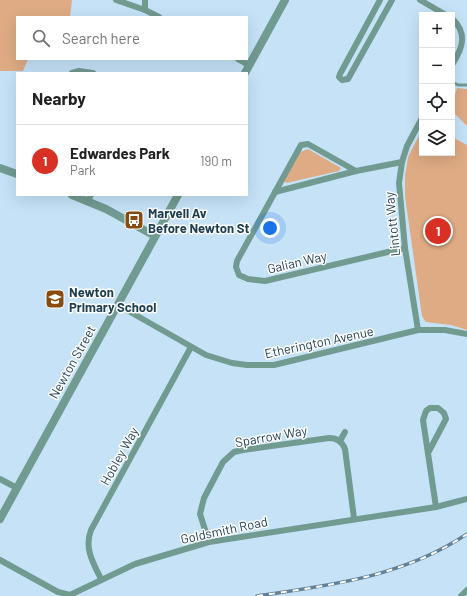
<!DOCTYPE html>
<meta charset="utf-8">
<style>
:root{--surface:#fff;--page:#f6f6f6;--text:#222;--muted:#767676;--line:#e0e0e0;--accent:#d93025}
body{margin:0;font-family:Barlow,sans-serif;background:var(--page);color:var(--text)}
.controls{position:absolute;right:12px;top:12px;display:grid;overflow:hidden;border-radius:0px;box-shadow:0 4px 16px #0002}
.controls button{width:36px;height:36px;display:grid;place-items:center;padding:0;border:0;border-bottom:1px solid var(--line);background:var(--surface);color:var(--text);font:20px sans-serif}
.you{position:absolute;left:270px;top:228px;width:14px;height:14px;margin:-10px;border:3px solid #fff;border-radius:50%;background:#1a73e8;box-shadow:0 0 0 6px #1a73e833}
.badge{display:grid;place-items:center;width:26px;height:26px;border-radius:50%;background:var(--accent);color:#fff;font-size:13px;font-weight:700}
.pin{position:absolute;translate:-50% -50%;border:2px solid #fff;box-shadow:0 1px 4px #0006}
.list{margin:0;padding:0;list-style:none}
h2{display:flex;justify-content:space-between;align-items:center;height:52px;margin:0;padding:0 16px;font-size:17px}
h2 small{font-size:13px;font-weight:400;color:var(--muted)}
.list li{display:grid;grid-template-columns:26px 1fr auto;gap:12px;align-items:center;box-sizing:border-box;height:72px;padding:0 16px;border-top:1px solid var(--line)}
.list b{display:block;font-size:15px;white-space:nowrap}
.list p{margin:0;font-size:13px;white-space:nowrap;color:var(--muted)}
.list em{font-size:13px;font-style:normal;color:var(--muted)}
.icon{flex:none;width:22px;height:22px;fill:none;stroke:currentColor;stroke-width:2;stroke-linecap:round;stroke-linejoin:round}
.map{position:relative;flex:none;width:467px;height:596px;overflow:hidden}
.search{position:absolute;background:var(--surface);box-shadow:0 4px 16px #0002;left:16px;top:16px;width:232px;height:44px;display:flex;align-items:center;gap:10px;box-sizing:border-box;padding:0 14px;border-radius:0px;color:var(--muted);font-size:15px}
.panel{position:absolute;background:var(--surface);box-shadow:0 4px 16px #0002;left:16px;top:72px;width:232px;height:124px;border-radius:0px}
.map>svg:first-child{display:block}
.green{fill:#deab84}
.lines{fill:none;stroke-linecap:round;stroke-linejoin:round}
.service{stroke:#719a91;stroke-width:3}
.minor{stroke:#719a91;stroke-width:6}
.tertiary{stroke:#719a91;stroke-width:8}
.rail-casing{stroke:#638196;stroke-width:3.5}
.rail{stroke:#fefefe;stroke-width:2;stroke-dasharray:6;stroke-linecap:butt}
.labels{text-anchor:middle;stroke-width:3;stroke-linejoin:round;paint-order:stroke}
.poi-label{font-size:13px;font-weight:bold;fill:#1d3d51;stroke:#fefefe;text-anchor:start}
.street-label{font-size:13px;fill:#1d3d51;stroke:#fefefe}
</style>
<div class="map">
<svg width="467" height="596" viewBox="0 0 467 596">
<rect width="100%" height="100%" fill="#c5e2f7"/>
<g class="green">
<path d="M0,0H72L70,17H17V59H28L23,71H0Z"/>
<path d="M457,88L467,89V126L452,111V104Z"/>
<path d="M422,130V153H452V137L467,145V330L451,325L426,322L422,316L405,196V176L408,157Z"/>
<path d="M308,149L341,168L339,171L286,183L284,181L300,152Z"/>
</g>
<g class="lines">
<path class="service" d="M452,82L458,85H467"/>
<g class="minor">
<path d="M116,0L145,10L159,17"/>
<path d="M145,0V10"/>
<path d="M380,0L340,74L339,77L342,80L348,79L392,0"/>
<path d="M420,0L446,15"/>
<path d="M452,18C467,33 464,46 452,65"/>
<path d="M238,59L249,65"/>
<path d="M72,73L79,71L93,73"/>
<path d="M356,171L308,144L301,145L237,261L236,267L239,275L248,279L265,281L405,248"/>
<path d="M275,192L356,171L402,162"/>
<path d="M88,201L91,195"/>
<path d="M118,305L206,355L232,363L247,365H274L418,330H445L467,334"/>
<path d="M418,330L405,248L399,183L402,162L407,146L422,118"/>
<path d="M340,441L345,432"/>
<path d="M428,453L446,419L444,413L438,408H430L426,411L423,420L436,507"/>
<path d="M0,479L17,488"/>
<path d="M209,542L200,514L204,498L223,462L234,452L243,450L329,438C336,438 342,441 345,449L354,518"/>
<path d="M0,560L58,592L70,595L135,564L209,542L436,507L467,499"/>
<path d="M101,579C93,563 84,548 91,530L191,347"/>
<path d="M461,596L467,590"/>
</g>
<g class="tertiary">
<path d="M245,73L285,0"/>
<path d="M0,168L17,174"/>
<path d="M72,195L106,209L155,236"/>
<path d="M0,519L178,195"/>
</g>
<defs>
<path id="rail" d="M257,596C331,585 403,577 467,534"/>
</defs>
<use href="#rail" class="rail-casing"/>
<use href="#rail" class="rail"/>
</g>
<defs>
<symbol id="bus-square" viewBox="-11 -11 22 22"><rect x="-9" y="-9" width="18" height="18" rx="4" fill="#8a4c0e" stroke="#fefefe"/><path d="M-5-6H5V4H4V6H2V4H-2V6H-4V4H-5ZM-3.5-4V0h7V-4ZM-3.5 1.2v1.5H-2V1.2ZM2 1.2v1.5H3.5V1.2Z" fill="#fff"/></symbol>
<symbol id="school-square" viewBox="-11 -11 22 22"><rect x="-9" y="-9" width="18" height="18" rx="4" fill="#8a4c0e" stroke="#fefefe"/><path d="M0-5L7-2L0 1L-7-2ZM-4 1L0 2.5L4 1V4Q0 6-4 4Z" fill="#fff"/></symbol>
</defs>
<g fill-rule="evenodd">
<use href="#bus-square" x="123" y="209" width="22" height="22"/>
<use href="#school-square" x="44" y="288" width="22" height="22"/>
</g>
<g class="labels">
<g class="poi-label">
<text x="148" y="218">Marvell Av<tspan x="148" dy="15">Before Newton St</tspan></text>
<text x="69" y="297">Newton<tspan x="69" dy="15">Primary School</tspan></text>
</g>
<g class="street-label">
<text transform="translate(392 224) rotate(-96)" y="5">Lintott Way</text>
<text transform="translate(297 262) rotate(-13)" y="5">Galian Way</text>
<text transform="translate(319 342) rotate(-12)" y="5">Etherington Avenue</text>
<text transform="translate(72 362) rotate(-61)" y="5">Newton Street</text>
<text transform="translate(271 436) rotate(-10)" y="5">Sparrow Way</text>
<text transform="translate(119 456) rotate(-61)" y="5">Hobley Way</text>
<text transform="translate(224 530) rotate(-12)" y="5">Goldsmith Road</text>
</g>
</g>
</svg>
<div class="controls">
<button>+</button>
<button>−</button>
<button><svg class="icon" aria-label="locate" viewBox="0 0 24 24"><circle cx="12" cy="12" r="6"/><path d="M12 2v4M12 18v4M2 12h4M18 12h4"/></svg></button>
<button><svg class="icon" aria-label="layers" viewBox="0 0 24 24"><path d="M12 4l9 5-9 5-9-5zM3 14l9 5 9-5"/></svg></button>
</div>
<div class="you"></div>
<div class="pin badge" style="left:438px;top:231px">1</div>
<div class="search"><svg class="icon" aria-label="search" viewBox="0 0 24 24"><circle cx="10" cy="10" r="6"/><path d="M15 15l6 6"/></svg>Search here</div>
<section class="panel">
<h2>Nearby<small></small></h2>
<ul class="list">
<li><span class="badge">1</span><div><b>Edwardes Park</b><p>Park</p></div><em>190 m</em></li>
</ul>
</section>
</div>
